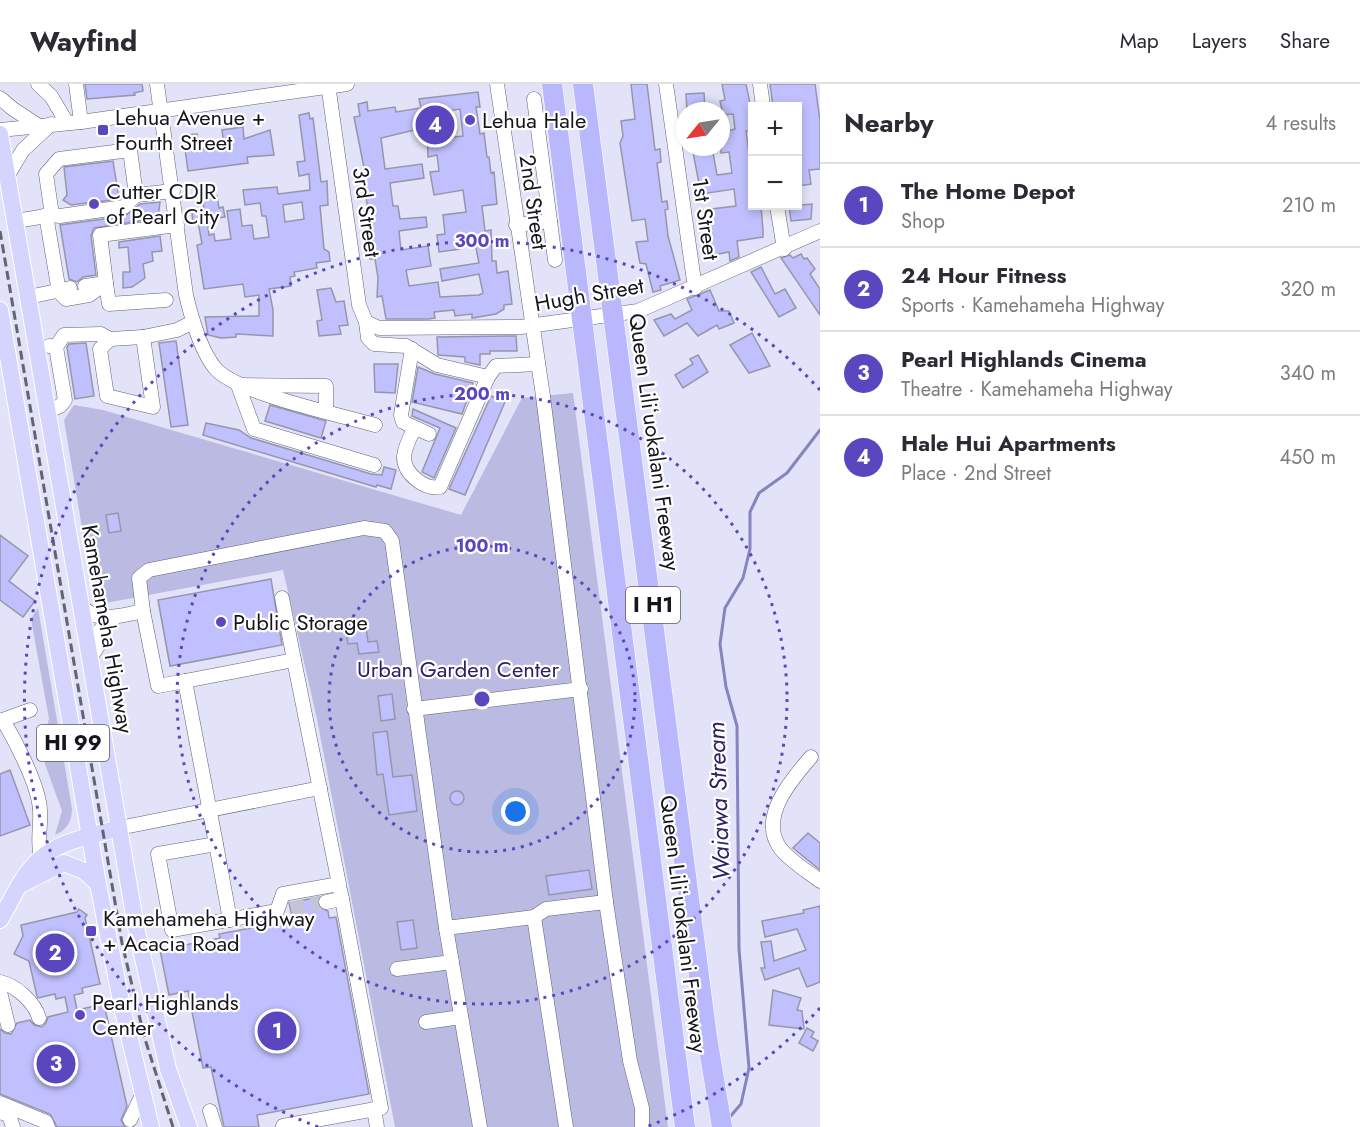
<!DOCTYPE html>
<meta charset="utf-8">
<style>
:root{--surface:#fff;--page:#f2f2f3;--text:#2b2b33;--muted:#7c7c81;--line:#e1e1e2;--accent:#5a47bf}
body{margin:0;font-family:Jost,sans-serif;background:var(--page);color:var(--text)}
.controls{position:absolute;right:18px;top:18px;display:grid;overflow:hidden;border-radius:0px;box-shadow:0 3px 9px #0003}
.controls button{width:54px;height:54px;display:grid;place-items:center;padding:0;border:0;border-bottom:2px solid var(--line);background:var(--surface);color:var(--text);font:30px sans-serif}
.compass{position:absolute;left:676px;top:18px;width:54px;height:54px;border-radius:50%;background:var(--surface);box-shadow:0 3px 9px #0003;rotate:240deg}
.you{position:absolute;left:516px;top:728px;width:21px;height:21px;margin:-15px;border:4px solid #fff;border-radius:50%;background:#1a73e8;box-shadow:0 0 0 9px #1a73e833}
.badge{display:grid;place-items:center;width:39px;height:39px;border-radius:50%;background:var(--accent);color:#fff;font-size:20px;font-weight:700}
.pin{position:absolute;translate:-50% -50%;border:3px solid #fff;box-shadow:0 2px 6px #0006}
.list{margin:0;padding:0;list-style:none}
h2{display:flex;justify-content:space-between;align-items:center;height:78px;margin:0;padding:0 24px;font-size:26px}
h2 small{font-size:20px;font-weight:400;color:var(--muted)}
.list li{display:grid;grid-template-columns:39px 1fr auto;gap:18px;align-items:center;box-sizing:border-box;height:84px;padding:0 24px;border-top:2px solid var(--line)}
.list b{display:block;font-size:22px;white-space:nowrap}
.list p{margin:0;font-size:20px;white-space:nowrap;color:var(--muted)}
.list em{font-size:20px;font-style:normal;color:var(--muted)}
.map{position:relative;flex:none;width:820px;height:1043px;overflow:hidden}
header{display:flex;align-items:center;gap:36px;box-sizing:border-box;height:84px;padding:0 30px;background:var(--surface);border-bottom:2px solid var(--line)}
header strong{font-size:28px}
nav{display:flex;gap:33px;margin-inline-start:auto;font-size:21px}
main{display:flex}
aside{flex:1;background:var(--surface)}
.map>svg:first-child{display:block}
.green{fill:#babae3}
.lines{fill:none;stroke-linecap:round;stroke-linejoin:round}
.stream{stroke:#8684be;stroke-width:3}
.building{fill:#c0c0fe;stroke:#9696aa;stroke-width:1.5;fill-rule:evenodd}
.minor-tunnel{stroke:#c3c4d7;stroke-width:14;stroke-dasharray:14 7;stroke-linecap:butt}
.minor-casing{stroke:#616274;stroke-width:15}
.major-casing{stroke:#fff;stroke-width:18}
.minor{stroke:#fff;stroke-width:14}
.major{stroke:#d5d4fe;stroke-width:16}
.rail{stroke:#636470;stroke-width:3;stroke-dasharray:9 4.5;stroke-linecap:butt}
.highway-bridge-casing{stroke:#fff;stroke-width:21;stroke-linecap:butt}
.highway-bridge{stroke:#b9b8fd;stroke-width:20}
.ring{fill:none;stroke:#5a47bf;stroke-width:3;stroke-dasharray:3 6}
.poi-dot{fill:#5a47bf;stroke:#fff;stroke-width:2}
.labels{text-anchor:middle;stroke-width:4.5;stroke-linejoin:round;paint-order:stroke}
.shield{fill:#fff;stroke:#5b5b60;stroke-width:1.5}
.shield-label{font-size:21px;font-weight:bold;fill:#15151c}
.poi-label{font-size:22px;fill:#15151c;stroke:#fff;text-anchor:start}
.street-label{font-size:22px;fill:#15151c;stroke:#fff}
.park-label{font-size:22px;fill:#2b2065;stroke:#fff}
.water-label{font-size:24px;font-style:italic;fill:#2d2267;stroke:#fff}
.centre{fill:#5a47bf;stroke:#fff;stroke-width:3}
.ring-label{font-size:18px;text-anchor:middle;font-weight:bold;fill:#5a47bf;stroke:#fff;stroke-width:4.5;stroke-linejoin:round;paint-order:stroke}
</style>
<header>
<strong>Wayfind</strong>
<nav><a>Map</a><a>Layers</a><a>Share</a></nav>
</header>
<main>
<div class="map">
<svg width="820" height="1043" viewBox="0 0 820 1043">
<rect width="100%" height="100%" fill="#e2e3f8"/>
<g class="green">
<path d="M573,309L668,1043H395L317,635L283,486L95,521L64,336L74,321L103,326L461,431L522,314Z"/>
<path d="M38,524L72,725C72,738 66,746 55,751L62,727L40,666L49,635L31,535Z"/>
</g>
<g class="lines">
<path class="stream" d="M728,1035L741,1020L749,984L739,865L737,642L726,603L720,560L725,524L743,494L750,465V428L759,409L787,389L820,346"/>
</g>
<g class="building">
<path d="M85,0H142L143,7L134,9L135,11L87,15Z"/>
<path d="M631,0H647L655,66L660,65L661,78L657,79L662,118L667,117L668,125L665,126L668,152L680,196L660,202L661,206L653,208L646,180L640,179L636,158L648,157L645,135L632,137L620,59L623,52L621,37L635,35Z"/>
<path d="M722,0H746L753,34V46L746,47L749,70H753V122H761L763,147V153L737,157L739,173L730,177L729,168L708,172L703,126L736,122L734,105L701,110L692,63H712L717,91L732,89L729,68L721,69V49L735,45L733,30L723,31L720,17L725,16Z"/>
<path d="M770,0H815L820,37V85L809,86L811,100L798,102V50H801L798,22H773Z"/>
<path d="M478,8L480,23H476L480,50L484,49L487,73H489L491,89L494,88L497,120L482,122L485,147L491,146L492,177H496L497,189L508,187L512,220L504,221V225L496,230L472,234V230L455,232L454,226L434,228L435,234L428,235H386L382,212L377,213L378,194L375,175H370L368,165L364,127L368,126L363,95L366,94L354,33L360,32L358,20L367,18L368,27L395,23L396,28L421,24L419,15ZM460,25L463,52L446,54L442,28ZM427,43L428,73L437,71L439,87L430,88L434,111L463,106L466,128L443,131L445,150L437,151L439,168L460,165V161L475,159L479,179L440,185L442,197L479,190L483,209L479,211L440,213L438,198L409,202L406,186L431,182L428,162L401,166L399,147L427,143L426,133L400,135L398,122H393L390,99L424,94L422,80L385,85L381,54Z"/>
<path d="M704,9L705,27H687L686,10Z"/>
<path d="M309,29L310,35L313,34L321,98L327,97L328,121L320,122L324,165L329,168L330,177L316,179L317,184L294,188L295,192L290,193L291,202L269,205L273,226V252L236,250V253L221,254L208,251L205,233L259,232V211L245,213L243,200L204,205L197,161L202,160L198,138L193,139L192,129L204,127L203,114L217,112L219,124L223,123L225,133L207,135L209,151L214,150L215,157L231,155L227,127L240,125L242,142L252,141L254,155L269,153L266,132H262L260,119L245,121L243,106L277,103L278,110L310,106L309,90L299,92L297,78L305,77L299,31ZM302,118L304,135L285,138L283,121Z"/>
<path d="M243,43L244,55L270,46L274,71L247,73L248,79L188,87L183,51L197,50L199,66L224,62L222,46Z"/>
<path d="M113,77L119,115L71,121L63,116L67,111L64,83Z"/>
<path d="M160,118L158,134L94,144L91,152L96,191L83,193L77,198L69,195L60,141L125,132L140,120Z"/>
<path d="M812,120L811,135L791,137L789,122Z"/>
<path d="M160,152L162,167L152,168L153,177L143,180L145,194L132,203L123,204V188H130L128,163L119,164V158Z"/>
<path d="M801,170L804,175L807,174L815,185L810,190L820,205V231L781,174L790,171L793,174Z"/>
<path d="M761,183L775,210L785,205L796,224L779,233L751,188Z"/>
<path d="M331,204L336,218L344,217L348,241L339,242L341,250L319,252L317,237L322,236L317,206Z"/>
<path d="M710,206L719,227H729L734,239L719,245L717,241L698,252L687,239L664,252L654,236L671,230L675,235L692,226L687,215Z"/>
<path d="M752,249L770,282L749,289L730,261Z"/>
<path d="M516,252L517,267H490V270H480V281L465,278V273L438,271L437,253Z"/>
<path d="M176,257L188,341L171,343L159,259Z"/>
<path d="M86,259L94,312L75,315L67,263L69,260Z"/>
<path d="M698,271L708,288L683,304L675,291L693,280L690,275Z"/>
<path d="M374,280H398L395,309L375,308Z"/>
<path d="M418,283L435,290L473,299L462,330L412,318Z"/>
<path d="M491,312L505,318L465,411L449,405Z"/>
<path d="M270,321L326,337L321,354L265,337Z"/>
<path d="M413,325L456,344L434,394L422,388L440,344L412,332Z"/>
<path d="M206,339L239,346L251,354L371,390L382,391L384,383L396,386L391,405L377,401L376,403L203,351Z"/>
<path d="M118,429L121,447L109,449L106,431Z"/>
<path d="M0,451L28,472L9,497L35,517L23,533L0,516Z"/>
<path d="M271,495L282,561L170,582L158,516Z"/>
<path d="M353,534L355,545L366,543L368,558L377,557L379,568L359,570L357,559L348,560L344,536Z"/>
<path d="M392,610L395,635L381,637L378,612Z"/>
<path d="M387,647L393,693L412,691L417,727L389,731L383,690L377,691L373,649Z"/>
<path d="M10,686L30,741L0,752V690Z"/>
<circle cx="457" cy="714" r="7"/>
<path d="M808,749L820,759V786L793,764Z"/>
<path d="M589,786L592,805L549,811L546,792Z"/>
<path d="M319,813L320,824L328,827L329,834L336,833L369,1010L257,1031L259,1043H224L211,983L203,984L188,907L169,911L160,866L220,854L219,850L293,836L289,819Z"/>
<path d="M820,822V898L807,903L799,884L765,896L761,884H765L761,858L771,857L774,877L806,866L797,845L765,853L762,837L804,829L803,826Z"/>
<path d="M79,825L87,831L85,834L100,900L82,904L83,909L74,911L77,926L104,920L127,1022L121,1036L125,1043H57L50,1030L0,1010V945L5,949L11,950L17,939L30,936L34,941L42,943L46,939L48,933L68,928L65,913L56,915L55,910L38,914L37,912L29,877L14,870L23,852L21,841L77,828Z"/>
<path d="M413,836L417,864L401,866L397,838Z"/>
<path d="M773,906L801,914L797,926L802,927L804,945L769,941Z"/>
<path d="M807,944L814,948L811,953L818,957L813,967L799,959Z"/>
</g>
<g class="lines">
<path class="minor-tunnel" d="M291,825L326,818"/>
<defs>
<g id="minor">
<path d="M38,0L51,12L67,39"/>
<path d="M76,0L81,38"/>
<path d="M157,0L186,211C191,232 201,267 215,284C235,309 341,331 375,341"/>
<path d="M328,0L359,221L366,238L379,244L521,243L638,227L820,147"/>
<path d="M497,0L543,312L606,818L630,977L642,1024V1043"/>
<path d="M666,0L695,204"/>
<path d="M760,0L763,22"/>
<path d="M0,14L13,25L39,42"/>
<path d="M0,46L81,38L347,0"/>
<path d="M8,91L23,66L51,40"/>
<path d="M777,122L784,165"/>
<path d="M46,131L59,208L66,215L89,211L106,199L100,151L177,141"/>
<path d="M52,131L60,132L124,123L136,111"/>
<path d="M16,137L52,131L46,90L59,75L130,66L136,111L173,107"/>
<path d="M550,137L555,176"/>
<path d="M516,141L550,137L534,15"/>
<path d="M85,202L106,199L109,220L166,216"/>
<path d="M29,213L70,204"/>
<path d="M366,238L368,254L374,260L406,262L437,281L488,293"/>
<path d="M110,255L100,265L107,312L153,323L143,253"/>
<path d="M56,263L64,251L101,250L110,255L143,253L177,246L193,238"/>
<path d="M412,265L401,331L403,338L429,350"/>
<path d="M48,327L60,322L65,316L56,263L49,262"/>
<path d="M326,327V302L238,301L254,345L374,381"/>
<path d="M414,345C410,353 405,363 404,372C403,389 424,406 440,403L488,293L496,282L538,280"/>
<path d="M282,514L294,576"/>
<path d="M81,521C96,541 122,531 143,527L139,494L149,486L364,444L385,447L392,457L446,844L480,1043"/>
<path d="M143,527L158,602L185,597"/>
<path d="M90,574L98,562L100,546L116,533"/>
<path d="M294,576L339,800L283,810L277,827L172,846L158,770L216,760L185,597Z"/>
<path d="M414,625L581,605"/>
<path d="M3,636C15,656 35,695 39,718C43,736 36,754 41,773"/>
<path d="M0,637L30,626"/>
<path d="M811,673C792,695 758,733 780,764C790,777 807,787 820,797"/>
<path d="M119,744L320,704"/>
<path d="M216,760L230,836"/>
<path d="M326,818L342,815L340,806"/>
<path d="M534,833L566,1043"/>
<path d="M446,844L534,833L546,825L606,818"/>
<path d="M397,885L452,878"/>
<path d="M0,898C16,901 35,919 39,934"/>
<path d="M0,908L8,941"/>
<path d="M426,938L461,933"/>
<path d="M0,1019L46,1038L48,1043"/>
<path d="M374,1025L377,1043"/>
<path d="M210,1027L215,1043"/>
<path d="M0,1028L9,1031L13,1043"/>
<path d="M130,1036L143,1009"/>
<path d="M283,1042L381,1024L342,815"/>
</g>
<g id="major">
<path d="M0,50L136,843L168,985L189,1043"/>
<path d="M0,226L98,800L123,927L151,1043"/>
<path d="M22,800L64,779L84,787L98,800"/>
<path d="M0,836C12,816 23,788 41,774C62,756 93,752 119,744"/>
</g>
</defs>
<use href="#minor" class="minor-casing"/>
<use href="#major" class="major-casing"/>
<use href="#minor" class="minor"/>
<use href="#major" class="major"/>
<path class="rail" d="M0,147L122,859L144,952L173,1043"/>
<defs>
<g id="highway-bridge">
<path d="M552,0L685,1043"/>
<path d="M583,0L707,953L722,1043"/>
</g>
</defs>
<use href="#highway-bridge" class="highway-bridge-casing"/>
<use href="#highway-bridge" class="highway-bridge"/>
</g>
<g class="ring">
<circle cx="482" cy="615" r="153"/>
<circle cx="482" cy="615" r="305"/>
<path d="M820 924A458 458 0 0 1 646 1043M318 1043A458 458 0 1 1 820 306"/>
</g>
<g class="poi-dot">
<circle cx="470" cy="36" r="6"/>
<rect x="97" y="40" width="12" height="12" rx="3"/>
<circle cx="94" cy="120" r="6"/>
<circle cx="221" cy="538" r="6"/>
<rect x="85" y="841" width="12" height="12" rx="3"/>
<circle cx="80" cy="931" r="6"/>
</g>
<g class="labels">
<g class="shield">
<rect x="626" y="503" width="54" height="36" rx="4.5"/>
<rect x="37" y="641" width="72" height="36" rx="4.5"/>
</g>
<g class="shield-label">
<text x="653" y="528">I H1</text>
<text x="73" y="666">HI 99</text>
</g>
<g class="poi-label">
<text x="115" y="41">Lehua Avenue +<tspan x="115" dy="25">Fourth Street</tspan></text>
<text x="482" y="44">Lehua Hale</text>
<text x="106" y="115">Cutter CDJR<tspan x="106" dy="25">of Pearl City</tspan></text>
<text x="233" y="546">Public Storage</text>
<text x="103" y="842">Kamehameha Highway<tspan x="103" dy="25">+ Acacia Road</tspan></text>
<text x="92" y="926">Pearl Highlands<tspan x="92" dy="25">Center</tspan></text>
</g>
<g class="street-label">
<text transform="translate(534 118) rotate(82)" y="8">2nd Street</text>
<text transform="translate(367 128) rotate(82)" y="8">3rd Street</text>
<text transform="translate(706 135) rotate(82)" y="8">1st Street</text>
<text transform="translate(589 210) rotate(-10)" y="8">Hugh Street</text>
<text transform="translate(655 358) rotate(82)" y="8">Queen Liliʻuokalani Freeway</text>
<text transform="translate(108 545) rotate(80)" y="8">Kamehameha Highway</text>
<text transform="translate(684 840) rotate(83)" y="8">Queen Liliʻuokalani Freeway</text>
</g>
<g class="park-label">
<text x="458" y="593">Urban Garden Center</text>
</g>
<g class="water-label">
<text transform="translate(719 717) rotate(-92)" y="8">Waiawa Stream</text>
</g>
</g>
<circle cx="482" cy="615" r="9" class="centre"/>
<g class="ring-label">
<text x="482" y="163">300 m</text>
<text x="482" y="316">200 m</text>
<text x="482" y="468">100 m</text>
</g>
</svg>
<div class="controls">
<button>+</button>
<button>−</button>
</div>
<svg class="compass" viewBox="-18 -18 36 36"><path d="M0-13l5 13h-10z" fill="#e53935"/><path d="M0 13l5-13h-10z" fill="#7c7c81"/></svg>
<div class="you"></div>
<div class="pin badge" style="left:277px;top:947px">1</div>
<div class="pin badge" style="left:55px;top:869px">2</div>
<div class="pin badge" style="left:56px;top:980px">3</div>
<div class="pin badge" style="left:435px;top:41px">4</div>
</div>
<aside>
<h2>Nearby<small>4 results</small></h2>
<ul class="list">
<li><span class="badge">1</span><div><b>The Home Depot</b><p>Shop</p></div><em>210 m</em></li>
<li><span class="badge">2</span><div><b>24 Hour Fitness</b><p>Sports · Kamehameha Highway</p></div><em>320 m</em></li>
<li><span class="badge">3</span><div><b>Pearl Highlands Cinema</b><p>Theatre · Kamehameha Highway</p></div><em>340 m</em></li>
<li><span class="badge">4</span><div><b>Hale Hui Apartments</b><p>Place · 2nd Street</p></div><em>450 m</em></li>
</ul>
</aside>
</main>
